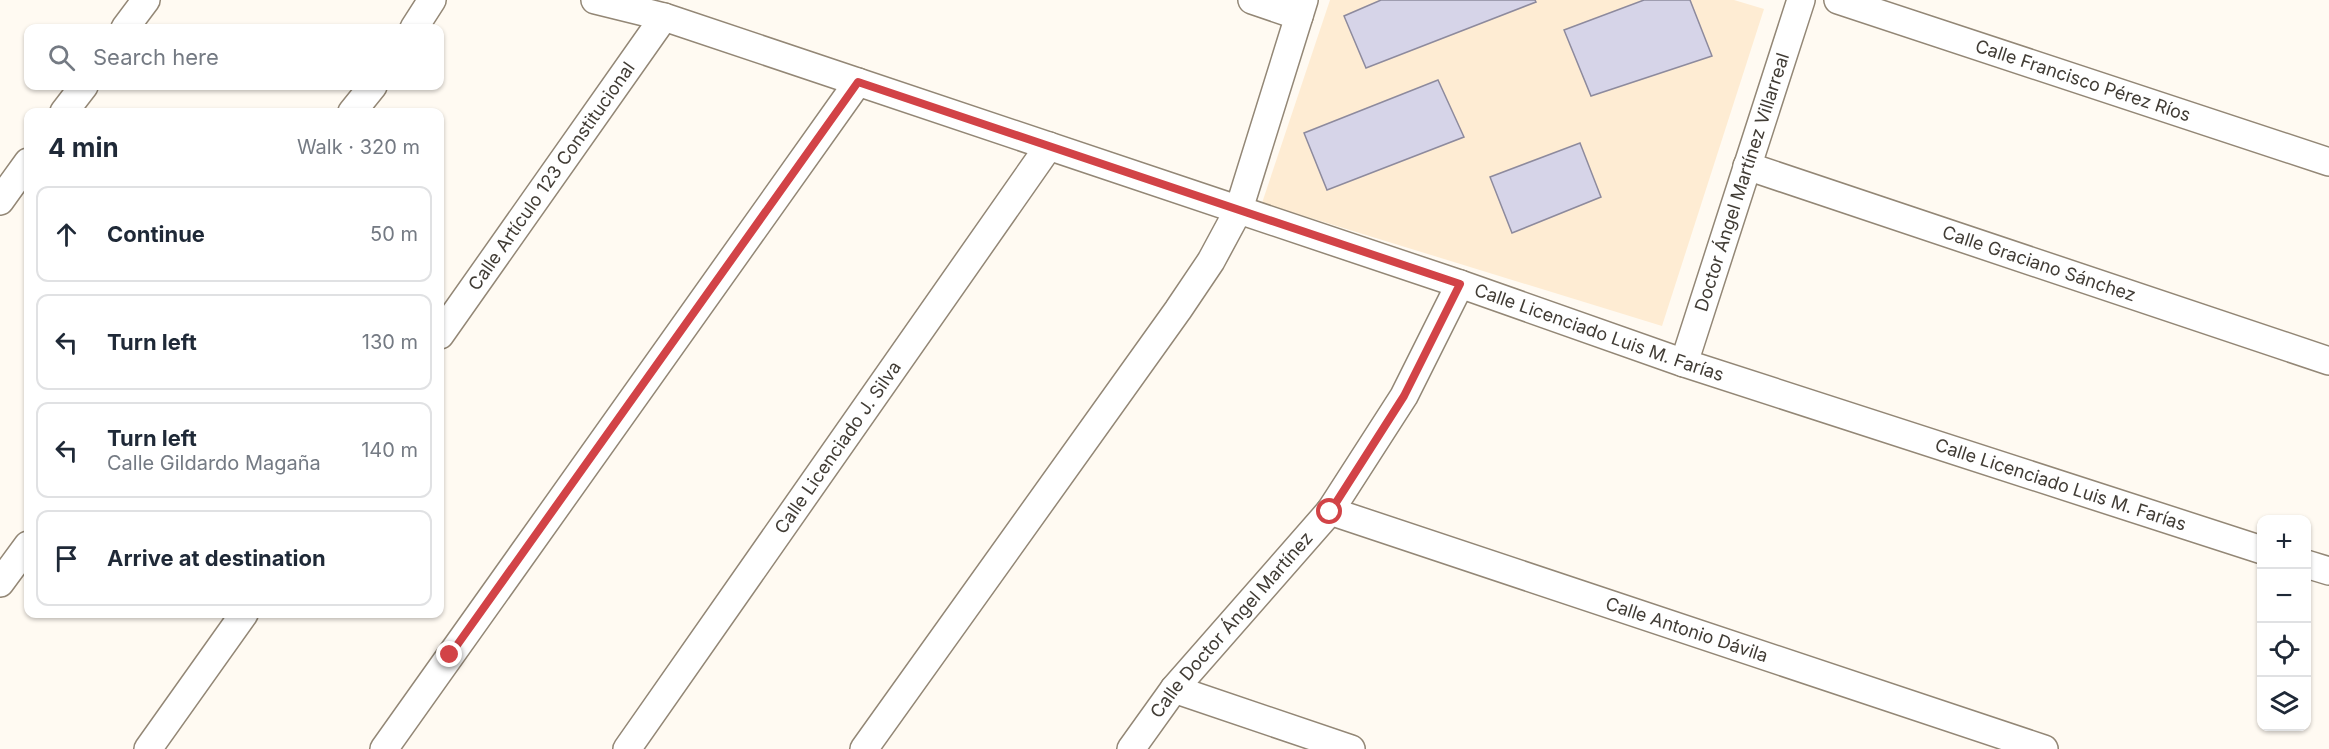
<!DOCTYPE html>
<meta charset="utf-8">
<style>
:root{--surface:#fff;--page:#f6f6f7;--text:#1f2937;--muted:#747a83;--line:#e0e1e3}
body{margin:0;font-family:Inter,sans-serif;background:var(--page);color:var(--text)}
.controls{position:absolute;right:18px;bottom:18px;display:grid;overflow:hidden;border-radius:12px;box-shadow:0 2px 4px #0004}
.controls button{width:54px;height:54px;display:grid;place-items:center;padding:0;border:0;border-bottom:2px solid var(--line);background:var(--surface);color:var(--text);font:30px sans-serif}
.stop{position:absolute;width:18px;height:18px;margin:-14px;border:4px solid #d24347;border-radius:50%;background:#fff}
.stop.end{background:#d24347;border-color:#fff;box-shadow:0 2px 6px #0008}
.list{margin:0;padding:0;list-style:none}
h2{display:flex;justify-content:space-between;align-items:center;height:78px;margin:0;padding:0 24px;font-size:26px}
h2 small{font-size:20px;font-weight:400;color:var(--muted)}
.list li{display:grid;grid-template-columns:39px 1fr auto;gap:18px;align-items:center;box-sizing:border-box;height:96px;margin:0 12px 12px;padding:0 12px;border:2px solid var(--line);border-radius:12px}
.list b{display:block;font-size:22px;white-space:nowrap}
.list p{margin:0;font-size:20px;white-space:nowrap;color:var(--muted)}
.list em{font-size:20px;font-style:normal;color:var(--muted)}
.icon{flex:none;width:33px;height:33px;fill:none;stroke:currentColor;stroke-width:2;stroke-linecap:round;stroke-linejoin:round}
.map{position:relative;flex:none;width:2329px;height:749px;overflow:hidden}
.search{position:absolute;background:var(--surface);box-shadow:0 2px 4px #0004;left:24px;top:24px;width:420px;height:66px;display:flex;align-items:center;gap:15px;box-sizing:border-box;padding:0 21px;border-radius:12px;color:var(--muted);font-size:22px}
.panel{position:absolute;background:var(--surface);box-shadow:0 2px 4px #0004;left:24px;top:108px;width:420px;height:510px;border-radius:12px}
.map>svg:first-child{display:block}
.built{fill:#feecd3}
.building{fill:#d6d4e8;stroke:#8d8a9d;stroke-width:1.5}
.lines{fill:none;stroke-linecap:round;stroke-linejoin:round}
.minor-casing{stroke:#938776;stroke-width:30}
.minor{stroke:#fff;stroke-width:27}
.route{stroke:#d24347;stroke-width:8}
.labels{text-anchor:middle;stroke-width:4.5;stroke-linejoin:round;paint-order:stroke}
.street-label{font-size:18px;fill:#413c35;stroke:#fff}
</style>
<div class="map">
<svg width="2329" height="749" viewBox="0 0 2329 749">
<rect width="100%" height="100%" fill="#fffaf2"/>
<path class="built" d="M1330,0H1734L1764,9L1662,326L1262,203Z"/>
<g class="building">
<path d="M1381,0H1535L1536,2L1366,68L1344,16Z"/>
<path d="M1644,0H1690L1712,56L1591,96L1564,30Z"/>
<path d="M1438,80L1464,137L1327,190L1304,133Z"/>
<path d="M1580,143L1601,197L1512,233L1490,177Z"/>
</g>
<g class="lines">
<defs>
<g id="minor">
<path id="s1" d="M595,0L664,17L1460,284L1684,363L2262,550"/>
<path d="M1252,0L1299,16"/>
<path id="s2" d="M1838,0L2329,162"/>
<path d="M125,28L146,0"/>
<path d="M414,28L432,0"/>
<path d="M64,112L84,86"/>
<path d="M352,112L373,86"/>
<path id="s3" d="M1747,166L2329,361"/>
<path d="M0,201L28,162"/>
<path id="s4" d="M440,335L664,17"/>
<path id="s5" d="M1684,363L1801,0"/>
<path id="s6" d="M1330,511L2044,749"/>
<path d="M2306,564L2329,571"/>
<path d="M0,583L28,545"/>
<path d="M1174,689L1351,749"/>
<path d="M148,749L244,614"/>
<path d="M384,749L858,82"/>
<path id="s7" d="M627,749L1049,146"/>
<path d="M864,749L1178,310L1211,261L1239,209L1304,0"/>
<path id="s8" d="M1131,749L1174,689L1330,511L1404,396L1460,284"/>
</g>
</defs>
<use href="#minor" class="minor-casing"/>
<use href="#minor" class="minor"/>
</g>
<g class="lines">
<path class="route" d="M450,655L858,82L1460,284L1404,396L1330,512"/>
</g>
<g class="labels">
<g class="street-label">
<text dy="6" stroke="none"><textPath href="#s2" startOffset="258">Calle Francisco Pérez Ríos</textPath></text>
<text dy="6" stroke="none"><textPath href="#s4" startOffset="194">Calle Artículo 123 Constitucional</textPath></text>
<text dy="6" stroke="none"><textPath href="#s5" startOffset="190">Doctor Ángel Martínez Villarreal</textPath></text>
<text dy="6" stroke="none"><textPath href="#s3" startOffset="308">Calle Graciano Sánchez</textPath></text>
<text dy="6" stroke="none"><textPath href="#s1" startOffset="1058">Calle Licenciado Luis M. Farías</textPath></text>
<text dy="6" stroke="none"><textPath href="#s7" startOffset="368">Calle Licenciado J. Silva</textPath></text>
<text dy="6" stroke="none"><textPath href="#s1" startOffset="1544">Calle Licenciado Luis M. Farías</textPath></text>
<text dy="6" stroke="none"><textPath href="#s8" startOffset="160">Calle Doctor Ángel Martínez</textPath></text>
<text dy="6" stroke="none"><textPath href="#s6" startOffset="376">Calle Antonio Dávila</textPath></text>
</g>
</g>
</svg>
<div class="controls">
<button>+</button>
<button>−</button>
<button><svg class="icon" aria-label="locate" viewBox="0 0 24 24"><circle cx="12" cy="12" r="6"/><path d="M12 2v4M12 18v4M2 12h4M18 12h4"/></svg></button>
<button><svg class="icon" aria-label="layers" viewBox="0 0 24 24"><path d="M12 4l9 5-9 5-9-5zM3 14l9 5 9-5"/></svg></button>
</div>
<div class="stop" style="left:1330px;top:512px"></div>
<div class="stop end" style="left:450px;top:655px"></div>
<div class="search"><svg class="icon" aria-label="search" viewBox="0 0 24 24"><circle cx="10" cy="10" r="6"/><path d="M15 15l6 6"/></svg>Search here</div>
<section class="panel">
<h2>4 min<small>Walk · 320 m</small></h2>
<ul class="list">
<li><svg class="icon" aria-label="ahead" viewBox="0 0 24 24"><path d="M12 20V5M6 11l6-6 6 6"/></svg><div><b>Continue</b></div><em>50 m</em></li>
<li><svg class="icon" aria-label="left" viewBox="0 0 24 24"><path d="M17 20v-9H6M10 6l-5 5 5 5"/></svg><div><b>Turn left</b></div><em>130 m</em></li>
<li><svg class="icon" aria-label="left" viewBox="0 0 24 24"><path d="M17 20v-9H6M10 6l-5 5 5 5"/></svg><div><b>Turn left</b><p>Calle Gildardo Magaña</p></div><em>140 m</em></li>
<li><svg class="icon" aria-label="arrive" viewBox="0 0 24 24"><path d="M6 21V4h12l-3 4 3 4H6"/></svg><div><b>Arrive at destination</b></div></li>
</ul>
</section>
</div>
